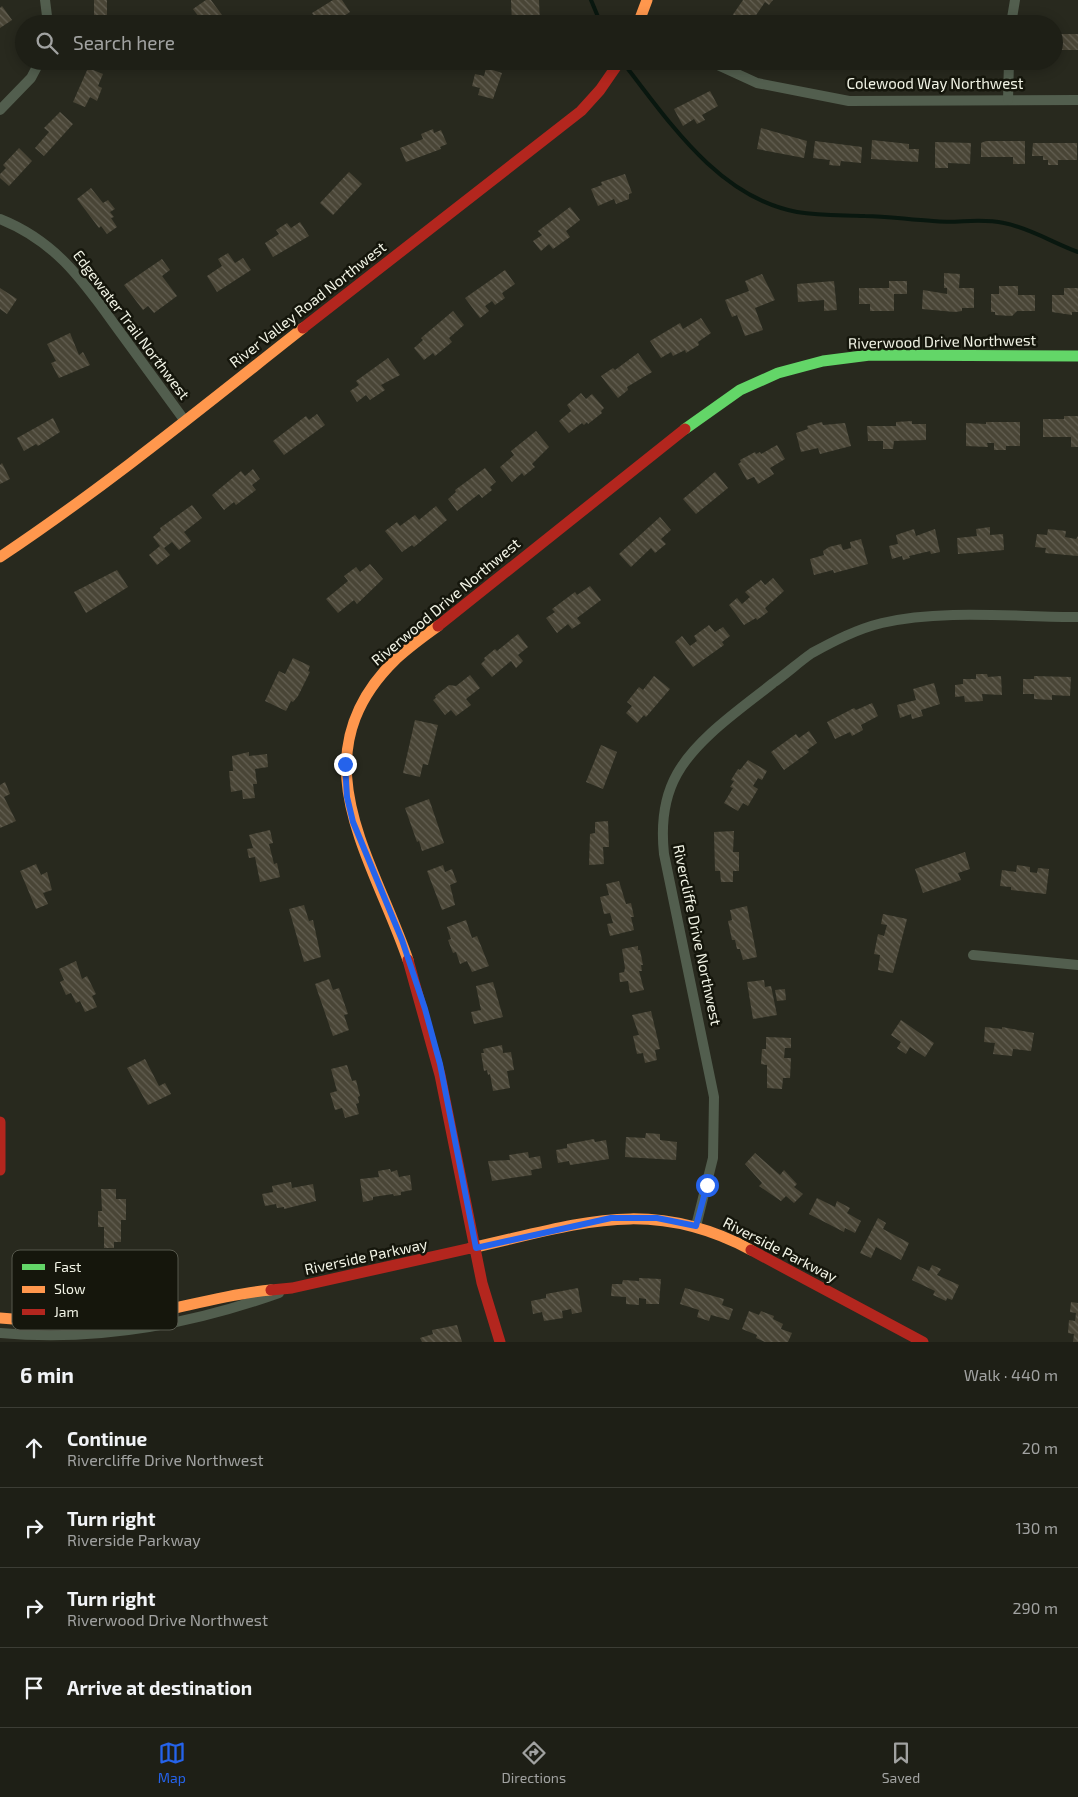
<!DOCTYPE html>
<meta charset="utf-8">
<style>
:root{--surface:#1e1f16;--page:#2b2c23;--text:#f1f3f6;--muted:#a1a2a1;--line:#3c3d35;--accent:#2563eb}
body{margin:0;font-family:"Exo 2",sans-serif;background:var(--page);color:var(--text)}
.stop{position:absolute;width:15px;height:15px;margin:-11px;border:4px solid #2563eb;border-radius:50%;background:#fff}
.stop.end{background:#2563eb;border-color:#fff;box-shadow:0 1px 5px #0008}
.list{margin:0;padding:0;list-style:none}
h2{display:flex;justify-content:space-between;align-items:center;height:65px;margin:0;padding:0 20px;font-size:21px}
h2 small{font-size:16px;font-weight:400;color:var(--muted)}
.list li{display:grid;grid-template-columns:32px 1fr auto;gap:15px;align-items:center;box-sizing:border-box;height:80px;padding:0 20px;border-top:1px solid var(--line)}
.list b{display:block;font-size:19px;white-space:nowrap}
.list p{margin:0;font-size:16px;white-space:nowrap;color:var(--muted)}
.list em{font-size:16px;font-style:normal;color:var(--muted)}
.icon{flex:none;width:28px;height:28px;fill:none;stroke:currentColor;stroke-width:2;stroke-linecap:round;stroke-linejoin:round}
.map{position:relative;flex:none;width:1078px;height:1342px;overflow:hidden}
.search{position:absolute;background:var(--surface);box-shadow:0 2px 12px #0003;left:15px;right:15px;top:15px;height:55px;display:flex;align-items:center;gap:12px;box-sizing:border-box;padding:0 18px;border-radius:28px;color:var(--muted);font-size:19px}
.sheet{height:385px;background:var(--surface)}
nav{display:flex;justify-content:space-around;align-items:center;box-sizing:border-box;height:70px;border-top:1px solid var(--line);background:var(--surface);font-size:14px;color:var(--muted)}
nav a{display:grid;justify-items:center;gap:2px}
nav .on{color:var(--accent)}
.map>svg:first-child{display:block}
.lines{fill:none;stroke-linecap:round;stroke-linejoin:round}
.stream{stroke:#09170f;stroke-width:4}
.building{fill:url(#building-back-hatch)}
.street{stroke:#525e4e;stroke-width:10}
.fast{stroke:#63d668;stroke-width:11}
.slow{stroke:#ff974d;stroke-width:11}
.jam{stroke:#b3261e;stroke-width:11}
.route{stroke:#2563eb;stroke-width:6}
.labels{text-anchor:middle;stroke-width:5;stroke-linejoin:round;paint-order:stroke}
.street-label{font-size:15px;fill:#f2f4e6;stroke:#15160c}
.key{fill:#15160c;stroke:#57594d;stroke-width:1}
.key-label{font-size:14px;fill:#f2f4e6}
</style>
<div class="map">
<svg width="1078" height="1342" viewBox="0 0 1078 1342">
<defs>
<pattern id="building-back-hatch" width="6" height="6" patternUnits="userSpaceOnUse" patternTransform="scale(1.25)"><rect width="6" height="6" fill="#494536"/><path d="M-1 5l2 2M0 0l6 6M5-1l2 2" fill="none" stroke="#646053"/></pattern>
</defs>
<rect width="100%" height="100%" fill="#28291e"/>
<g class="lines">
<g class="stream">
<path d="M591,0L601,24"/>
<path d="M628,69C672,126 721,198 797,212C821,216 841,215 865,216C888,216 910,220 933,221C958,224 977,217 1004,223C1030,228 1053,243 1078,252"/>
</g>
</g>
<g class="building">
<path d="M94,0H107V16H115V24H91V18H94Z"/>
<path d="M206,0H211L222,15L216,19L219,24H204L193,9Z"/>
<path d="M333,0H342L350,12L341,18L345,24H319L312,13Z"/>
<path d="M511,0H539L540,24H512Z"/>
<path d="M743,0H773L769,5L765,2L750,24H742L732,16Z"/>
<path d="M2,6L12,20L0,28V8Z"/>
<rect x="1054" y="34" width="24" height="16"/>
<path d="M462,61H481L476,70Z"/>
<path d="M88,68L103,74L98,86L102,88L97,101L90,97L85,107L73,102Z"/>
<path d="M486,68L502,73L493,99L478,95L480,88L472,86L475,74L484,76Z"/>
<path d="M710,91L718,106L702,115L705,120L697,124L694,119L683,126L674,109Z"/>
<path d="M60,112L73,124L44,156L35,148L49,132L44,128Z"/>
<path d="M761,128L807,141L804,158L757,149Z"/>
<path d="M433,129L434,133L441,130L447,144L440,147L441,149L406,162L400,148L423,139L421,134Z"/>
<path d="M872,140L909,144V149H919L918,162L871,159Z"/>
<path d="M815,141L862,147L861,163L841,161L840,166L829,165L830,160L813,158Z"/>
<path d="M986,141H1025V164H1013V157H981V143Z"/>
<path d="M935,142L971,143L970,164L948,163V168H935Z"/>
<path d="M1033,143H1077V160H1058V165H1048V160H1043V156H1032Z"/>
<path d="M19,148L32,161L9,186L0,178V174L6,168L3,165Z"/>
<path d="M349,172L362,184L333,215L320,203Z"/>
<path d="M625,174L632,193L629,194V199L616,204L614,199L598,206L591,189L602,185L601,182Z"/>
<path d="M91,188L103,203L108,200L115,209L110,212L114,217L111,218L117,227L107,234L101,226L99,228L77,199Z"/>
<path d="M570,207L580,220L566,231L570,237L553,249L549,244L541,251L533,241L542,235L538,231Z"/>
<path d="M300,222L309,236L273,257L265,243L279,234L276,230L287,223L291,228Z"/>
<path d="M228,253L235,263L243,258L251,270L217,292L207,276L222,266L218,259Z"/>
<path d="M162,259L170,270L162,276L177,296L154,313L148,306L143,310L124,285Z"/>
<path d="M505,270L515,284L502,293L505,298L495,305L492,301L485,306L489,311L480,318L465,298Z"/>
<path d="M944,273L960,274L959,288H974V308H962V311L955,312L922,309L923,290L947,294V288H944Z"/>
<path d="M762,274L775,300L755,308L763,330L745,336L737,315L732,317L725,300L749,291L745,281Z"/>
<path d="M834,281L837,310L824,311V300L798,302L797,284Z"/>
<path d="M889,281H907V294H894V311H870V304H859V288H889Z"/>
<path d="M999,286H1018V295H1035V311H1017L1012,316L995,315V312H991V294H999Z"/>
<path d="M0,288L17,299L7,314L0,309Z"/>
<path d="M1064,288H1078V312H1072V315L1052,312V295H1064Z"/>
<path d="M453,311L464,325L449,338L452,342L435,356L433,353L424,360L414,348L423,340L421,338Z"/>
<path d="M701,318L711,333L698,342L699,345L686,353L685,350L673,356L671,352L661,358L650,341L680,323L683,329Z"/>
<path d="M70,333L79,355L83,352L90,365L59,378L51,363L56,361L47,344Z"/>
<path d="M638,353L652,372L627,387L628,390L618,398L601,376L613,368L615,370Z"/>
<path d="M388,358L400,375L381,385L385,390L370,400L366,395L357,402L350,391L359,385L356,381Z"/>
<path d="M581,393L586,399L592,394L604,408L601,411L602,413L588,424L587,422L584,425L582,423L569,433L559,421L571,411L567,405Z"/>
<path d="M317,414L325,425L284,455L273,441L306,416L309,420Z"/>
<path d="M1064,416H1078V447H1071V437H1043V419H1064Z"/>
<path d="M53,418L60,432L38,446L36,444L24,451L17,438Z"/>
<path d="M912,421V424H926V440L894,441L893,449H883V441H868L867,426H896V422Z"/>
<path d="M822,422L823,425L845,423L851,446L820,454L818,448L801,452L796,433L808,429L807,426Z"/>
<path d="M986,422H1020V446H1006V450H994V443H987L988,447L966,446V423L986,424Z"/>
<path d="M536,431L549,447L532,464L535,467L524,476L522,473L512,482L500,467L514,455L511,451Z"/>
<path d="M777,445L785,459L770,468L774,474L758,484L754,477L747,480L738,464L741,462L740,460L755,452L756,454L760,452L761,454Z"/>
<path d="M2,463L10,479L0,484V465Z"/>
<path d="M485,468L496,482L490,487L492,490L482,498L479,494L457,511L448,499L456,492L455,490Z"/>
<path d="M253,469L260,479L252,485L256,490L236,505L234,502L224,510L212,495L241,471L245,476Z"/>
<path d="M715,472L728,488L696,514L683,499Z"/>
<path d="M192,505L202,518L184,532L191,541L179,550L172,542L164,548L170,555L157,565L149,555L160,546L153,537L161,530L160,528Z"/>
<path d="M436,506L447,520L414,547L412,545L402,552L385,531L397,522L400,526L415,515L419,520Z"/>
<path d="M660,517L671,530L661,539L666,544L655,553L651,548L631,567L619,554Z"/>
<path d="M990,527V535L1003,534L1004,550L958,554L957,538L977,536L976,529Z"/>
<path d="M914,529L916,536L935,529L940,552L931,554L930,551L909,556L910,558L903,560L902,556L892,559L889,546L898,544L896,535Z"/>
<path d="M1048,529L1066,531L1065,537L1076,539L1078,536V556L1045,553L1046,548L1035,547L1037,534L1047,535Z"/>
<path d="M861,539L868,564L834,573L833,570L814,575L810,559L824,555L823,551L829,547L841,544L843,550L851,548L850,542Z"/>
<path d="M370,564L383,579L357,604L354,600L338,613L326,599L348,581L344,576L356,567L360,572Z"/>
<path d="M117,570L128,587L86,613L74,592Z"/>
<path d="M773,578L784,591L765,608L768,612L757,620L756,618L744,625L729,605L737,598L742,604L750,597L745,592L761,580L765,585Z"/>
<path d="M590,586L601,600L577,618L581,623L572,629L568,624L557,633L546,618L555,612L552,609L575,592L577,595Z"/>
<path d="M709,625L715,632L723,627L730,636L722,642L724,645L693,667L675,642L682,636L690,646L697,641L694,636Z"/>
<path d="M518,634L528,647L518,655L523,661L516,668L511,661L492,677L481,664L485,660L484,658L495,649L497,651Z"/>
<path d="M293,658L310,666L308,671L310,672L298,696L293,702L291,701L286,711L265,701L279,671L285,674Z"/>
<path d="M976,674H987L988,677L1001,676L1002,695L982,694L983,701L965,702L964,696L955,697V685L963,684V679H976Z"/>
<path d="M470,675L480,688L466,699L471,705L456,716L451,710L445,715L433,700L436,698L435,696L449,685L456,686Z"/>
<path d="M654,676L670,689L646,717L644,715L637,723L626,713L632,706L627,702L639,687L643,690Z"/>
<path d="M1034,676L1071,677L1070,696L1052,695V700L1034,699V694H1023V679H1034Z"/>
<path d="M934,683L940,704L921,710L923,716L912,719L911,714L900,718L897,705L916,700L913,689Z"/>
<path d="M872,703L878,716L861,725L863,730L852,736L850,732L835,739L827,722L854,708L856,710Z"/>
<path d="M415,720L438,725L428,765L423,764L420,777L403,773Z"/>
<path d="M809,731L817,743L807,750L809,752L784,770L771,752L796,734L799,738Z"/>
<path d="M601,745L617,752L603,789L586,782Z"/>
<path d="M249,752V756L267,754L268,767L255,769L257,784H253L255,798L243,799L242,790L231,792L229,771H233L232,756Z"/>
<path d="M748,760L767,771L762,780L758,778L753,786L758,789L748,806L743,803L738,811L724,803L733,788L730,787L734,781L731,780L738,769L740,770Z"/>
<path d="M5,782L10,794L4,797L16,821L0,828V785Z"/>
<path d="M429,799L444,843L422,851L419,841L417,842L405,808Z"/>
<path d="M608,821L609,847H603L604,864L589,865L590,834L595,833V822Z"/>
<path d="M270,830L273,843L269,844L274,864L277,863L280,877L260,882L255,857L249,858L247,849L253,848L249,835Z"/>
<path d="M734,831L733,852H739V871H733V882H721L720,871H715L714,832Z"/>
<path d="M965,852L970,869L958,873L961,880L923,893L915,869Z"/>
<path d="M36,864L41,875L47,872L52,890L43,893L48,904L36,909L20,871Z"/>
<path d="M443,865L445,872L452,869L457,882L450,885L455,905L442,910L427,871Z"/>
<path d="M1017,865L1030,867V872L1037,873L1038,868L1049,869L1046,894L1011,890V887L1000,886L1002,870L1016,872Z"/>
<path d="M619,881L626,904L631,903L634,917H631L634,930L610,936L607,924L613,923L610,913L604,914L600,897L609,895L606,884Z"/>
<path d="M304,905L309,921L313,920L321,957L304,962L289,909Z"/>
<path d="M747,906L757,957L743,960L740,949H737L735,940H732L728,921L732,920L730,910Z"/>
<path d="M883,914L907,919L893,973L878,970L880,955L874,954L878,934L884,936L887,925L881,924Z"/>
<path d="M466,920L472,938L477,936L489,966L472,972L467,961L460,964L456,952L453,953L448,940L451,939L447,927Z"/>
<path d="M638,946V950H640L643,965H641L642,971H639L644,990L630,993L628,981L620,982L619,973L624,972L625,968L622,949Z"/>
<path d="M76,961L82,979L87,976L96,994L92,996L97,1007L85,1012L80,1001L76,1003L71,993L66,995L60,982L64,980L59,969Z"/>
<path d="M329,979L333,990L339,988L348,1014L344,1015L349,1030L333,1036L315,984Z"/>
<path d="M764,980L765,987L771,986L777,1015L753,1019L747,982Z"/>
<path d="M493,982L503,1017L474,1024L471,1012L481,1010L476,986Z"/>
<path d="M785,989L786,1000L777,1001L775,990Z"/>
<path d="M651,1011L660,1049L655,1050L657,1060L645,1063L643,1053L637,1054L633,1036L639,1035L632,1015Z"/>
<path d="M901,1020L934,1043L925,1057L910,1047L906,1054L897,1048L901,1042L891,1035Z"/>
<path d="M985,1027L1002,1029V1027L1034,1033L1031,1051L1013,1049L1012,1056L993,1054L995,1043L984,1042Z"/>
<path d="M766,1037L791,1038V1048H785L784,1058H791L790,1078H783L782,1089L767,1088V1065L761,1064L762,1049H766Z"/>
<path d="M502,1045L503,1053L511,1052L514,1070L507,1071L510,1088L493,1091L490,1074L488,1075L487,1070L484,1071L481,1053H484L483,1049Z"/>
<path d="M145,1059L159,1086L165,1083L171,1094L148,1105L127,1068Z"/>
<path d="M347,1065L352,1081L356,1080L360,1096L358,1097L359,1103L356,1104L359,1114L345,1118L342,1108L335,1110L330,1093L337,1091L331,1069Z"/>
<path d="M646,1133L660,1134V1140L677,1142L676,1160L625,1157L626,1137L645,1138Z"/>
<path d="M594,1139L595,1142L606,1140L609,1159L570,1165L569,1161L558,1163L556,1150L567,1148V1144Z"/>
<path d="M528,1152L529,1158L540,1156L542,1168L531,1170L532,1175L492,1181L488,1161L510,1160L509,1155Z"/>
<path d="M755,1153L780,1175L784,1170L797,1184L794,1187L803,1194L794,1203L786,1196L781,1201L759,1186L762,1183L745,1164Z"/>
<path d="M390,1169L391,1172L397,1170L399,1177L410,1175L412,1190L401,1192V1195L394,1196L393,1194L373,1197V1200L363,1202L360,1179L379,1177L378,1171Z"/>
<path d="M291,1182L292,1188L313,1184L316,1201L284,1209V1207L277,1208L276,1204L265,1206L262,1194L273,1192L272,1186Z"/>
<path d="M101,1189H116V1199H126V1220H121V1242H114V1248H104V1227H98V1211H102Z"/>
<path d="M817,1198L835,1207L837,1201L850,1208L847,1213L861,1221L855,1233L845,1228L844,1232L809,1214Z"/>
<path d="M878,1218L886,1223L883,1229L909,1243L901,1260L876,1247L871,1258L860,1253Z"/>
<path d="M932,1265L941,1269L937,1275L959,1285L952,1300L947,1298L946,1301L933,1295L935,1291L912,1280L918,1266L929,1271Z"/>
<path d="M639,1278L661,1279L659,1304H646V1299L639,1298V1305L626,1304V1297L611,1296L612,1284H622L623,1280L639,1281Z"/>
<path d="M578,1288L582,1312L572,1314L571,1309L562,1311L563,1318L544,1321L542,1312L533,1314L531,1301L546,1298V1294Z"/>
<path d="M685,1288L724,1299L722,1305L733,1309L729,1320L711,1315L709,1321L697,1317L699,1310L680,1304Z"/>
<path d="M1071,1302L1078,1303V1342H1073L1074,1334L1068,1333L1069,1320L1075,1321L1076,1313L1070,1312Z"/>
<path d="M749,1311L759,1315L761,1311L774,1316L773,1319L783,1324L781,1329L792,1333L788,1342H765L756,1338L757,1335L742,1329Z"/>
<path d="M457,1325L462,1342H422L420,1338L433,1334L432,1330Z"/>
</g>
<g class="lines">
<g class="street">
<path d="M45,0L48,24"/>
<path d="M641,17L651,24"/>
<path d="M1011,24L1015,0"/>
<path d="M709,61L757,83L849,101L1078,100"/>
<path d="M1008,100L1009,61"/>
<path d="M0,110L31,78L40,61"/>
<path d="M0,219C58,242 85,284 120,332C141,361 163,391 185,421"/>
<path d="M973,955L1078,965"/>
<path d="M696,1226L713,1158L714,1097L664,854C661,826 663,799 677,774C697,738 742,708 773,683C786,674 799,662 812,653C834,641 857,629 882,623C942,609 1016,617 1078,617"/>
<path d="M0,1333C96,1342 189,1325 279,1293"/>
</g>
<path class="fast" d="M685,429L740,390L778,373L823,361L870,355L1078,356"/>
<g class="slow">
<path d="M638,24L647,0"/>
<path d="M0,557C105,487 204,406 303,328"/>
<path d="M408,960C372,855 296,756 396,659C409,647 424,636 438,626"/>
<path d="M471,1248C576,1225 649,1195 751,1250"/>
<path d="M0,1318C35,1321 69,1323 104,1320C160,1316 214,1295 271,1290"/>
</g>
<g class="jam">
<path d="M303,328L581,111L600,90L620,61"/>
<path d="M438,626L685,429"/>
<path d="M408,960L440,1075L482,1283L500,1342"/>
<path d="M0,1122V1170"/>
<path d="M751,1250L923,1342"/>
<path d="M271,1290L292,1288L471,1248"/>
</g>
</g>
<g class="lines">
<path class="route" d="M345,764L347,797L353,822L402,940L425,1009L440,1064L476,1248L611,1218H657L696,1226L707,1185"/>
</g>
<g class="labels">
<g class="street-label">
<text x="935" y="89">Colewood Way Northwest</text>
<text transform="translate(308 305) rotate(-38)" y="5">River Valley Road Northwest</text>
<text transform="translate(131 325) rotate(53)" y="5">Edgewater Trail Northwest</text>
<text transform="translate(942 342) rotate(-1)" y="5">Riverwood Drive Northwest</text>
<text transform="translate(446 602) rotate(-40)" y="5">Riverwood Drive Northwest</text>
<text transform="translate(697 935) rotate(78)" y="5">Rivercliffe Drive Northwest</text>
<text transform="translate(780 1250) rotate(27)" y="5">Riverside Parkway</text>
<text transform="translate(366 1257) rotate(-12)" y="5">Riverside Parkway</text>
</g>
</g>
<rect x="12" y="1250" width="166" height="80" rx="8" class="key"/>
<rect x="22" y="1264" width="23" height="6" fill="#63d668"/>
<rect x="22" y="1286" width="23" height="7" fill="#ff974d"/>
<rect x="22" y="1309" width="23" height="6" fill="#b3261e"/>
<g class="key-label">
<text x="54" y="1272">Fast</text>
<text x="54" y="1294">Slow</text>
<text x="54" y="1317">Jam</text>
</g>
</svg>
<div class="stop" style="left:707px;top:1185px"></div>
<div class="stop end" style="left:345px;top:764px"></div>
<div class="search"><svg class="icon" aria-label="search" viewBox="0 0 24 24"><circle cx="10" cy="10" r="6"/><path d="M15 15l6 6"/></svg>Search here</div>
</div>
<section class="sheet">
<h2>6 min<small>Walk · 440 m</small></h2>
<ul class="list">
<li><svg class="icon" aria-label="ahead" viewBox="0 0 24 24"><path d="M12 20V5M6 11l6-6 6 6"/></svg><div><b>Continue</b><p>Rivercliffe Drive Northwest</p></div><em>20 m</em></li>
<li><svg class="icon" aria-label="right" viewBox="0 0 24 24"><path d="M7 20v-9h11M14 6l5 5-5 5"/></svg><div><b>Turn right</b><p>Riverside Parkway</p></div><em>130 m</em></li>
<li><svg class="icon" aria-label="right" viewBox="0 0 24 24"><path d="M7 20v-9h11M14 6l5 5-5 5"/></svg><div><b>Turn right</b><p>Riverwood Drive Northwest</p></div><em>290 m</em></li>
<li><svg class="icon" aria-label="arrive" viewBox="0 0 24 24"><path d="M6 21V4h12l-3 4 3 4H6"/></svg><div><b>Arrive at destination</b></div></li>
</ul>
</section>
<nav>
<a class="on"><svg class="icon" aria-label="map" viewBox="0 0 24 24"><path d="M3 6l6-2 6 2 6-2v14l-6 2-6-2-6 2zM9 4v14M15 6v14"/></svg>Map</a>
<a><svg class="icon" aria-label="directions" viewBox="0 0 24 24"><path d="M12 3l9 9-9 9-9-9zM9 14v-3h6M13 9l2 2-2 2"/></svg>Directions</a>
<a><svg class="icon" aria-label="saved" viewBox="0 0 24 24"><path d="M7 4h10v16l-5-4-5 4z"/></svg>Saved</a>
</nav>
